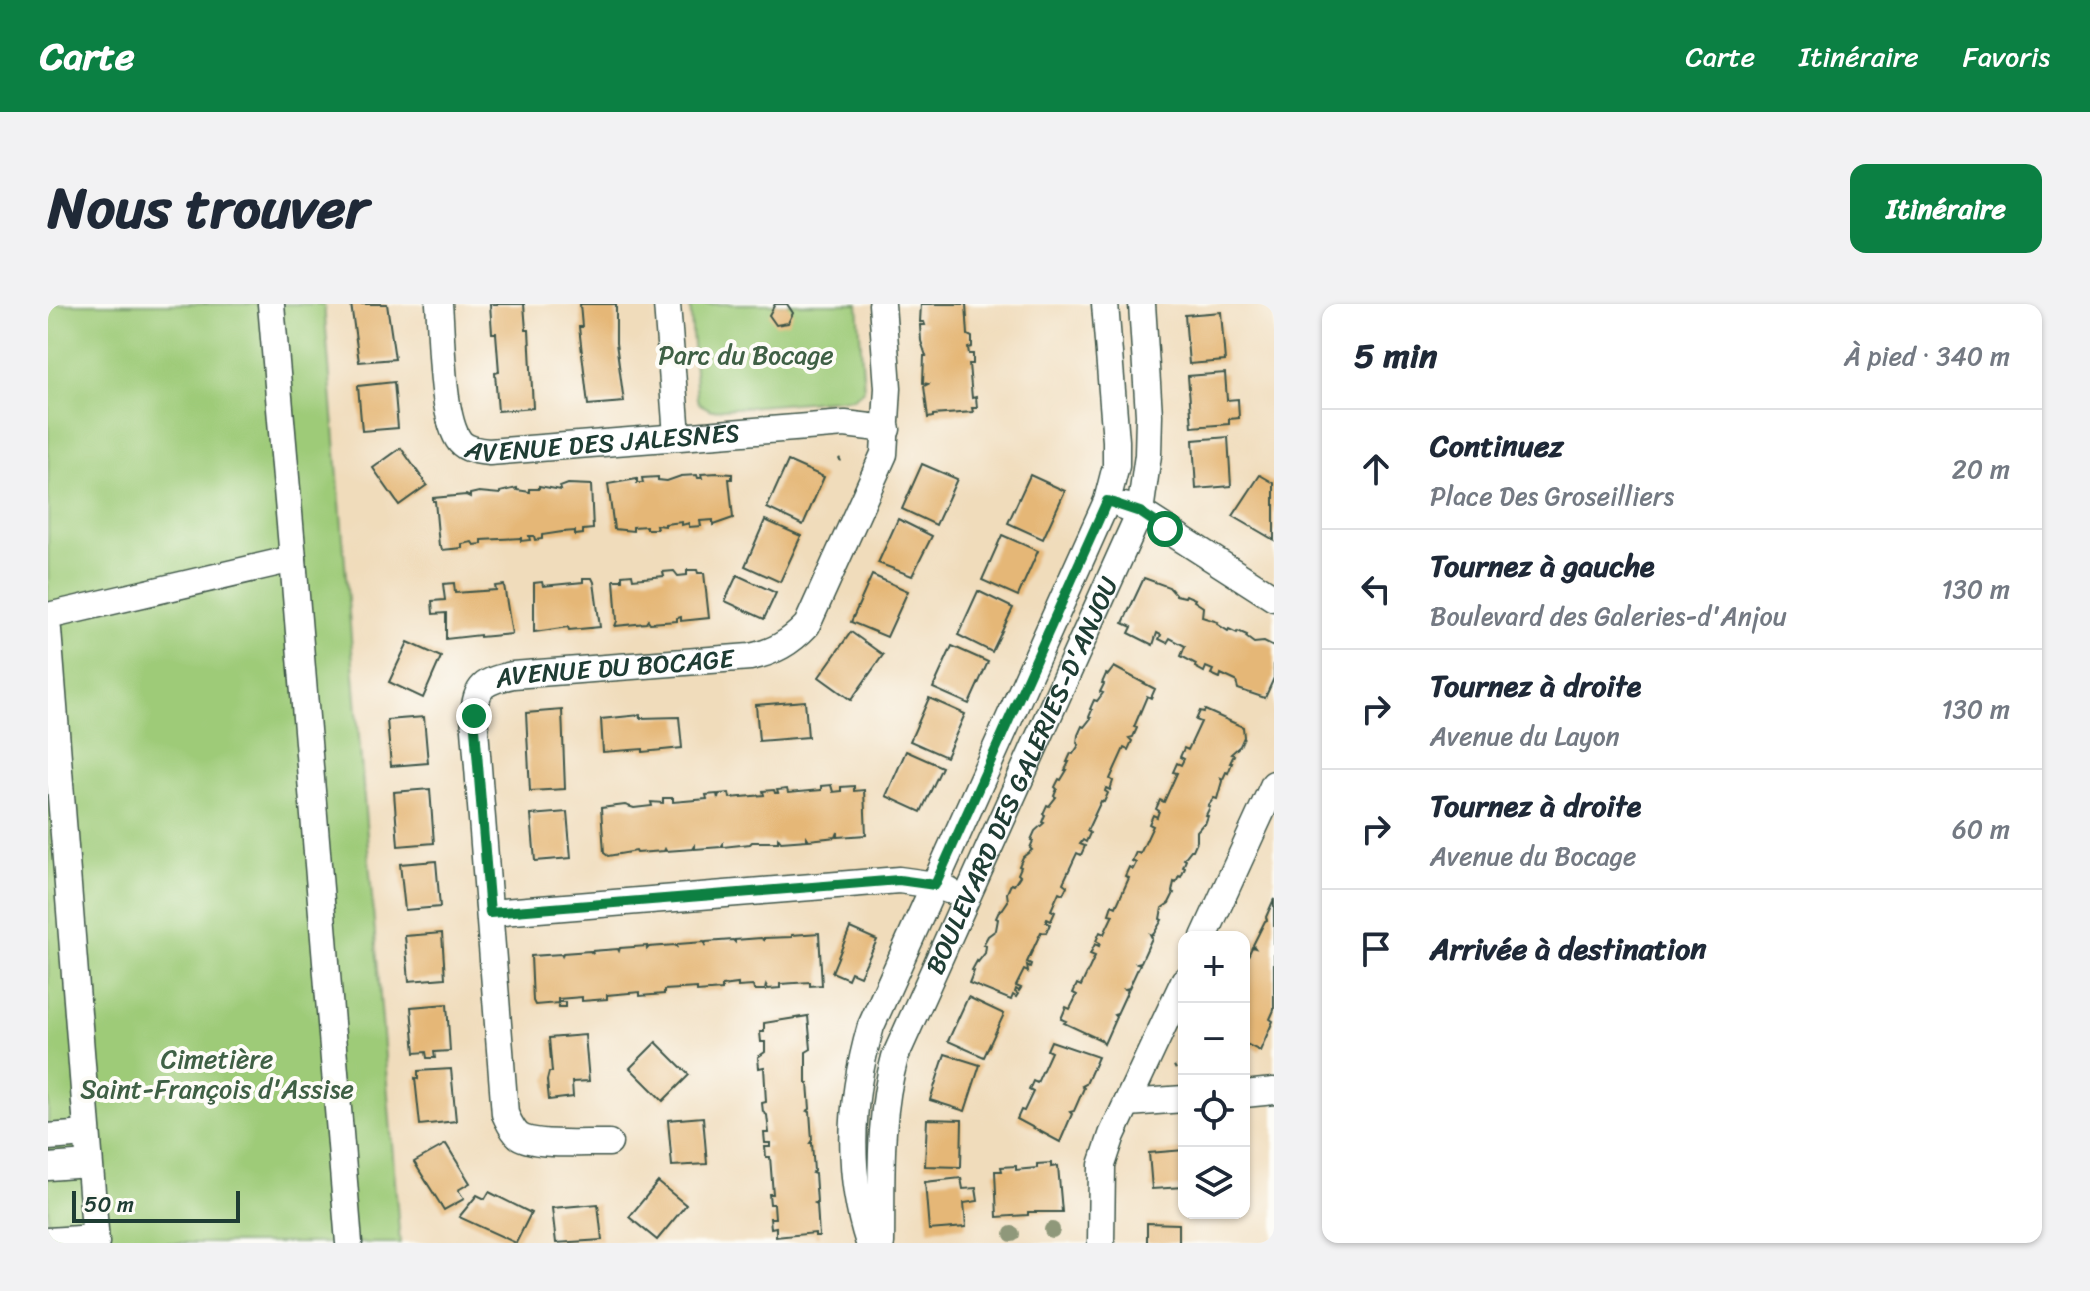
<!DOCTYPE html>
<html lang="fr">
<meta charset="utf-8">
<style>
:root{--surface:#fff;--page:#f2f2f3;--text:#1f2937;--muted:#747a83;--line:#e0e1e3;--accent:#0b8043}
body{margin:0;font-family:Sriracha,sans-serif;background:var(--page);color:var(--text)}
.controls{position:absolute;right:24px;bottom:24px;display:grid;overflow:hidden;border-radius:16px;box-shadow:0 2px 6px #0004}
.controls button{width:72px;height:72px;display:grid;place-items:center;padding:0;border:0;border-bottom:2px solid var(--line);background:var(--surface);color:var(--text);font:40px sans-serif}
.scale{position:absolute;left:24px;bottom:20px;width:168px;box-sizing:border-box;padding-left:8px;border:4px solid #1f3d34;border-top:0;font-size:22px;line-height:28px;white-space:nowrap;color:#1f3d34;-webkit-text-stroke:6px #fdfcf7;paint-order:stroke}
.stop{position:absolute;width:24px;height:24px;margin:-18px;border:6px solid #0b8043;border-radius:50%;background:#fff}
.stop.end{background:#0b8043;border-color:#fff;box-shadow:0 2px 8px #0008}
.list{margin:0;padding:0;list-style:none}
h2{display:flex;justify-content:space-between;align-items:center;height:104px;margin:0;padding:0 32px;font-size:34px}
h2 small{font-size:26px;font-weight:400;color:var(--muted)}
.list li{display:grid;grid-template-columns:52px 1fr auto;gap:24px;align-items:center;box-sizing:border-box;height:120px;padding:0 32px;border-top:2px solid var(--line)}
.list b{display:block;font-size:30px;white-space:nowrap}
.list p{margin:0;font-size:26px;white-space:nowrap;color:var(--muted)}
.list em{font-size:26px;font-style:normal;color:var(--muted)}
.icon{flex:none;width:44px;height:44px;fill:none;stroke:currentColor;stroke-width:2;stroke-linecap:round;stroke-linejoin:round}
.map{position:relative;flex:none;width:1226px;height:939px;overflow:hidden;border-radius:16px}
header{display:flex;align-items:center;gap:48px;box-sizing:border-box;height:112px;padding:0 40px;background:var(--accent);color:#fff}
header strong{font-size:38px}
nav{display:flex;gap:44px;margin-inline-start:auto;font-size:28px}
.intro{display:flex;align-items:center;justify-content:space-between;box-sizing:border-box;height:192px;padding:0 48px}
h1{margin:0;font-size:56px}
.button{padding:20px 36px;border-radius:16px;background:var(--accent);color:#fff;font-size:28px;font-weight:700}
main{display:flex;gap:48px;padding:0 48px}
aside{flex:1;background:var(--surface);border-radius:16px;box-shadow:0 2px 6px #0004}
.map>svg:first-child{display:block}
.green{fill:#9ecb78;stroke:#5e8456;stroke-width:2}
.building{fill:#e5b777}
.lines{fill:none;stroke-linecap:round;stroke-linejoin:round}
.minor-casing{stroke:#3e5548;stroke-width:29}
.path{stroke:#3e5548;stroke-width:4;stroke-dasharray:6 6;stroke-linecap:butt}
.minor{stroke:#fff;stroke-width:26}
.tree{fill:#8f987a}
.route{stroke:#0b8043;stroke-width:10}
.labels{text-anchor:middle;stroke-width:8;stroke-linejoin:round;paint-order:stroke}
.park-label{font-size:26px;fill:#3f6045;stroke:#fdfcf7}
.street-label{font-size:26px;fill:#1f3d34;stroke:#fdfcf7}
</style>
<header>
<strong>Carte</strong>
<nav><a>Carte</a><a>Itinéraire</a><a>Favoris</a></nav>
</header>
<div class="intro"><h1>Nous trouver</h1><a class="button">Itinéraire</a></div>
<main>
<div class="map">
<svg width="1226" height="939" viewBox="0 0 1226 939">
<rect width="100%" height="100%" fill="#fdfcf7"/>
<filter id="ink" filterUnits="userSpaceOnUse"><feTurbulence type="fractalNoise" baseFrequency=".0125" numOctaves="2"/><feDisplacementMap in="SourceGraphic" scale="16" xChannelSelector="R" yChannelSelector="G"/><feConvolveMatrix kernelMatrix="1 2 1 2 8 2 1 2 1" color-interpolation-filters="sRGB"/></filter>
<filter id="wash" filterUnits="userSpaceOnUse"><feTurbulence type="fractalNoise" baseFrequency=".006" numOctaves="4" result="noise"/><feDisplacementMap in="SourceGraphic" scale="32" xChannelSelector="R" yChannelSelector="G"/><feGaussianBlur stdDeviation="1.8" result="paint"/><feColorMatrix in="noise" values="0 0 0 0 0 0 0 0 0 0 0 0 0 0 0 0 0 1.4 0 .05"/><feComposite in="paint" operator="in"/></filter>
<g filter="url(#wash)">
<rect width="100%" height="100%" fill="#f0dcbb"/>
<g class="green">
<path d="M0,0H276L352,939H0Z"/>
<path d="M642,0H810L816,86L805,94L663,106L652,100L649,95Z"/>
</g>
<g id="blocks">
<g class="building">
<path d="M303,0H339L347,55L311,58Z"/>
<path d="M442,0H476L478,26H481L485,104L450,107L447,69L451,68L448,29H444Z"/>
<path d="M532,0H568V39L576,98L540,101L531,23H534Z"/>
<path d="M727,0H739L745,9L740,19L728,21L721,11Z"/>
<path d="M873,0H918L920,31L924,33V43L920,44L921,50H925V60H921L924,94L928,93L929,104H924L925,108L885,111V113L880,114L876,82L880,80L875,79L876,52H878L873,37L872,21H877L876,18H872Z"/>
<path d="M1173,8L1177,57L1141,60L1137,11Z"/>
<path d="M1177,69L1179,96L1190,95L1191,114L1181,115V120L1144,123L1140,72Z"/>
<path d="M346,78L350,124L314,127L310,82Z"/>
<path d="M1180,133L1183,182L1148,185L1145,136Z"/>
<path d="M353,144L379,181L351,201L325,164Z"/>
<path d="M740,157L776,173L755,221L719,204Z"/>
<path d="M874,160L909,175L888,221L854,205Z"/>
<path d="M670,169L684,170V175H681L685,214L665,221V216L652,217L653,222L641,223V219L634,221V218L617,220V222L608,221L609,225H598V222L585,223V227L566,225L560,180L589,175V179H595L594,174L610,173V176L619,177L633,172L649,171L650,174H654L653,170Z"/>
<path d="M982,171L1017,187L995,235L960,219Z"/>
<path d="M1212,171L1226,179V236L1185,212Z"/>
<path d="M520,180L543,181L545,225L535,226V230L527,231V227L514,228L494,231V235L487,236L486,232H481L482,236L473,237V234L434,236V240L426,241L424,238L414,240V244L394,246L393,242H391L387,197H385V194L418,191L422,193V190L431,188L452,190V188L469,184V186L482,188V185H491V182L513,186L512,183Z"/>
<path d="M850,215L884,232L864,272L830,259Z"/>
<path d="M717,216L753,232L732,278L697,262Z"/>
<path d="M954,231L990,247L970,292L934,276Z"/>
<path d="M639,266H649L650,269H656L661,314L633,317V313L629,314V317L602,319L600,316L598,319L567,322L569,317L566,276H574V271L584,270L585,275L616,272L615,268L626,267L630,272L639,271Z"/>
<path d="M689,271L728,289L716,315L677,297Z"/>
<path d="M824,271L860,287L839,333L803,318Z"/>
<path d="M535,274H544L546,278L552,323L521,326L520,323L486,328V279L494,278L495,282L535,278Z"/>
<path d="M1096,274L1121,283L1128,291L1137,293L1138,291L1147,295L1146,297L1155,303L1154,313L1170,318L1169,320L1180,327L1181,325L1189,329L1190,327L1199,331L1198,333L1206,339L1216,338L1226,343V374L1217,394L1190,385L1188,377L1173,370L1172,374L1163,370L1165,366L1158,363L1156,368L1147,363L1148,360L1133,352L1137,342L1122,334L1119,339L1111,335L1113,331L1109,329L1105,341L1081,329L1084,323L1075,319Z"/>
<path d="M406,279L407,289L448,286L447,282L456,281L464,330L432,333V331L398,335V309L385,310L384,297L397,296L395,280Z"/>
<path d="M930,287L965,304L944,348L910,331Z"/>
<path d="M803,328L835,351L803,396L771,373Z"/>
<path d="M360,338L393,353L375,394L341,378Z"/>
<path d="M904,342L940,358L921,400L885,384Z"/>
<path d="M1066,363L1107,385L1103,394L1099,392L1086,423L1089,424L1085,433L1081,434L1084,437L1080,446L1076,444L1062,475L1065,477L1062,486L1058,484L1057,487L1060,489L1056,498L1053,497L1039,527L1042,529L1038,538L1035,536L1032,540L1037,542L1033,551L1029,549L1015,579L1019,582L1015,590L1011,588L1003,606L1007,608L1003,617L999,615L998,618L1002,620L998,629L993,628L979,658L983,660L982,663L979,661L980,668L976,666L968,682L973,684L971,687L968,685L967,688L970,690L968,693L965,691L963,696L921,679L926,667L924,666L929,657L930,658L937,649L938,642L935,641L940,632L948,626L950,615L948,614L952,605L954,606L960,597L959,589L963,580L966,581L972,572L970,570L973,563L971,562L975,553L984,546L982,544L985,537L983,536L987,527L996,519L994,518L997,511L995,510L999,501L1001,502L1008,493L1006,492L1009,485L1007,483L1011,475L1013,476L1019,466H1017L1021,458H1019L1023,449L1025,450L1031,441L1029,439L1030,431L1034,422L1036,423L1043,414L1041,413L1044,406L1042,405L1046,396L1049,397L1055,389L1052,388L1056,380L1054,379L1058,370L1060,371Z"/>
<path d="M881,394L917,410L898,453L862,437Z"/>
<path d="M757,397L760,433L711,437L708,401Z"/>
<path d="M514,406L517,485L482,487L478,409Z"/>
<path d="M1157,406L1195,423L1196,433L1192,442L1183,450L1186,451L1182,459H1184L1180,469L1178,468L1175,475L1173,474L1174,477L1169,495L1166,494L1160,502L1162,503L1158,511L1160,512L1157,520H1155L1149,527V537L1145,546H1143L1136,555L1138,556L1135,563L1137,564L1133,573L1131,572L1128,579L1126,578L1124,588L1126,589L1121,599L1114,604L1112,615L1114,616L1105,631L1102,630L1104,634L1093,658L1089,659L1092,660L1081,684L1077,685L1080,686L1069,710L1066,711L1068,713L1056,740L1053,736L1016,719L1018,717L1013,715L1018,703L1022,705L1029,691L1025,689L1029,680L1033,682L1047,652L1042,650L1047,640L1051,642L1052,639L1048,637L1052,628L1056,630L1065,611L1061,610L1064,601L1068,603L1081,574L1077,572L1081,563L1085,565L1088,559L1084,557L1088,548L1092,550L1105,522L1101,520L1105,511L1109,513L1111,507L1108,505L1112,496L1116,498L1129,469L1125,468L1129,459L1133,461L1136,455L1132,453L1136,444L1140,446L1153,418L1148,416L1152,407L1156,408Z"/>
<path d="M592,411V414L631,413L634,444L595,448V445L555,448L553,415Z"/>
<path d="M376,413L380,459L343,462L339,416Z"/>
<path d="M858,447L894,463L873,508L838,492Z"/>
<path d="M783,481L785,488L793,487V483L806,482V487L816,486L818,531L790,533V528L788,533L761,536L759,533V536L733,538L730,534V538H704L702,540L675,543V540L673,543L647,545V542L645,545L618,547L617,545L616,547L589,549L588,547L560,552L556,549L553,504L577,501L586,504L604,502L603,498L615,499V494H625V498L659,495L658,491L669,490L670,495L671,490L681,489L682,494L716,491L715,487L726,486L727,489H730L729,486L739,485L740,489L773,486V482Z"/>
<path d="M382,485L386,539L350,542L346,488Z"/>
<path d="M519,508L523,554L487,557L483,511Z"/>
<path d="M388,557L392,603L357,606L352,560Z"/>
<path d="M1226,595V706L1222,715L1225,717L1212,747L1196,739V661L1204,643L1207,644L1205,641L1217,617L1219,616L1218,613Z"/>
<path d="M802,624L829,636L812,672L803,668L800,675L784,668Z"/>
<path d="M394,629L397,674L361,677L357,632Z"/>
<path d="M771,629L774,681L762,682V678L732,680V684L720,685L718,681L717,686H706L705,682L690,683V680L674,682V686L649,688V684L616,686V690L592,692V688L559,691V695L534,697V693L510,695V698H517V703H511L510,699L487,701L485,697L483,652L513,650L514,652L515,649L542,647L545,650L544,647L570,645L571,647L572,644L599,642V645L601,643L627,641L629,643L630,640L656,638L657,641L658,638L685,636L687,638V636L713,634L716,636V634L744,633V631Z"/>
<path d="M920,693L956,710L936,753L900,737Z"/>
<path d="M399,700L402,747L386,748L387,754H379L378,748L367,749L363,703Z"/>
<path d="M760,712L763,745L758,748V779H760L762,805L759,807L762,808L764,836L762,839H764L766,867L764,869L767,870L769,898L767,899L769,900L771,932H767V929L728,933V923L723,924L722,914H727L726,900H722L721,890H725L722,853H718L717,843H722V839H717L716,829H721L719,811L715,808L714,799L718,798L716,763L711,764L710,753L717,748V738H713L712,728H716V719Z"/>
<path d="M537,731L541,777L524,778L525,793L501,796L499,776L501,768H504L501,734Z"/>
<path d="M1003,737L1050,753L1038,780L1034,782L1036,784L1026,807L1022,808L1024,810L1012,838L969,815L973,806L976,807L985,788L981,786L985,777L989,779L1003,748L999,746Z"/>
<path d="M608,738L641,771L615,797L582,764Z"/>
<path d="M897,750L932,761L917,807L882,796Z"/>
<path d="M403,765L408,817L372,821L367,774L370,775V767Z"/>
<path d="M655,813L659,860L624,862L620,816Z"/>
<path d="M879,815L914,816L913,863L877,862Z"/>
<path d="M398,840L422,879L410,886L416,895L396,906L366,858Z"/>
<path d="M1136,846V883L1104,885L1101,849Z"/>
<path d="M1003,859V863L1010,862L1014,908H980V911L949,913L947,867H954L953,863L968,862V866L978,865L989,864V860Z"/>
<path d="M913,874L915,885L928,884L930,897L916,899L918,923L881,926L877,878Z"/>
<path d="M610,878L638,901L609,936L581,913Z"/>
<path d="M441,888L483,909L468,939L411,913L429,891L437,895Z"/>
<path d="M550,900L554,936L508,939L504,904Z"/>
<path d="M1099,919L1131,920V939H1099Z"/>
</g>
</g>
</g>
<g filter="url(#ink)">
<use href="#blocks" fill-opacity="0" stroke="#3e5548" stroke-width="2"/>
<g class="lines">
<defs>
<g id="minor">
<path id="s1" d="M391,0C394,32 393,114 412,138C419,146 431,147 441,148L797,120L839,125"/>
<path d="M619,0L629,132"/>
<path d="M1076,202L1092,208L1226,294"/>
<path d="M245,255L301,939"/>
<path d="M0,312L245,255L223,0"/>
<path d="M0,326L48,939"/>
<path d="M442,609L851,576L887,581L900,586"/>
<path d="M1156,633L1226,480"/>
<path d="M1196,790L1226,787"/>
<path d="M1080,799L1136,795"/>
<path d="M0,833L38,830"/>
<path id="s2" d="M561,839C540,838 488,843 471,832C464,826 461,818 457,810L426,412C428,381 436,377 465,371L702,353C726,348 742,339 759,321L836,150L840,84L834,0"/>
<path d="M0,863L40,860"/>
<path d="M0,937L47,934"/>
<path d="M821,939C797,866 802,794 823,722L1059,197L1068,162V137L1057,0"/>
<path id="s3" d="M833,939C834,877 830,814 847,753L1092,208L1100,151L1101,111L1094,0"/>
<path d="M1053,939L1054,861L1064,831L1136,677"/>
</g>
</defs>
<use href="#minor" class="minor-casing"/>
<g class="path">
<path d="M791,156L793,155"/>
<path d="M1126,764L1128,763"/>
</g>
<use href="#minor" class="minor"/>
</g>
<g class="tree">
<circle cx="1004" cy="926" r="8"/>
<circle cx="964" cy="930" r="8"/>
</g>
</g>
<g class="lines" filter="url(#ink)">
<path class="route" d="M426,412L442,609L851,576L887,581L1059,197L1092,208L1117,225"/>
</g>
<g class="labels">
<g class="park-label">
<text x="698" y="60">Parc du Bocage</text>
<text x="169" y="764">Cimetière<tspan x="169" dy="30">Saint-François d'Assise</tspan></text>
</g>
<g class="street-label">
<text dy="9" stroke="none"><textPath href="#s1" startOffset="286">AVENUE DES JALESNES</textPath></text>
<text dy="9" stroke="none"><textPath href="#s2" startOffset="682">AVENUE DU BOCAGE</textPath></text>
<text dy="9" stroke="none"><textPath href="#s3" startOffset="496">BOULEVARD DES GALERIES-D'ANJOU</textPath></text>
</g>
</g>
</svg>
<div class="controls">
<button>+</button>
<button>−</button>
<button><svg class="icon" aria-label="locate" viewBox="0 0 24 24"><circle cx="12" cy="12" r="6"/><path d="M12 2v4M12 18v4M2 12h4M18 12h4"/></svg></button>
<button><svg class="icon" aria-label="layers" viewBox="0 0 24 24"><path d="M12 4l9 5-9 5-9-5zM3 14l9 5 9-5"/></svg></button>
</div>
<div class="scale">50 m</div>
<div class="stop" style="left:1117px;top:225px"></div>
<div class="stop end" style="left:426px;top:412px"></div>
</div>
<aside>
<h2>5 min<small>À pied · 340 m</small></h2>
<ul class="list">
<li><svg class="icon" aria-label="ahead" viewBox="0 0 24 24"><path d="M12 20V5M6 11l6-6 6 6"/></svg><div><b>Continuez</b><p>Place Des Groseilliers</p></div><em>20 m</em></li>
<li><svg class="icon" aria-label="left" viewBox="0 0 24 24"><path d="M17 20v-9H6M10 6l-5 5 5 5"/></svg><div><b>Tournez à gauche</b><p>Boulevard des Galeries-d'Anjou</p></div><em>130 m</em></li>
<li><svg class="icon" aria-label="right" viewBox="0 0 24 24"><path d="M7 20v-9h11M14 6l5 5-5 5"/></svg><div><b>Tournez à droite</b><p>Avenue du Layon</p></div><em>130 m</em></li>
<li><svg class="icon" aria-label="right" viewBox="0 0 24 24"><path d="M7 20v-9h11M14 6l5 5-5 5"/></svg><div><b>Tournez à droite</b><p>Avenue du Bocage</p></div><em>60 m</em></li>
<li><svg class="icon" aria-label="arrive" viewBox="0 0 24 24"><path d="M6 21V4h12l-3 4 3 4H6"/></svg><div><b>Arrivée à destination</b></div></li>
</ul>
</aside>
</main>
